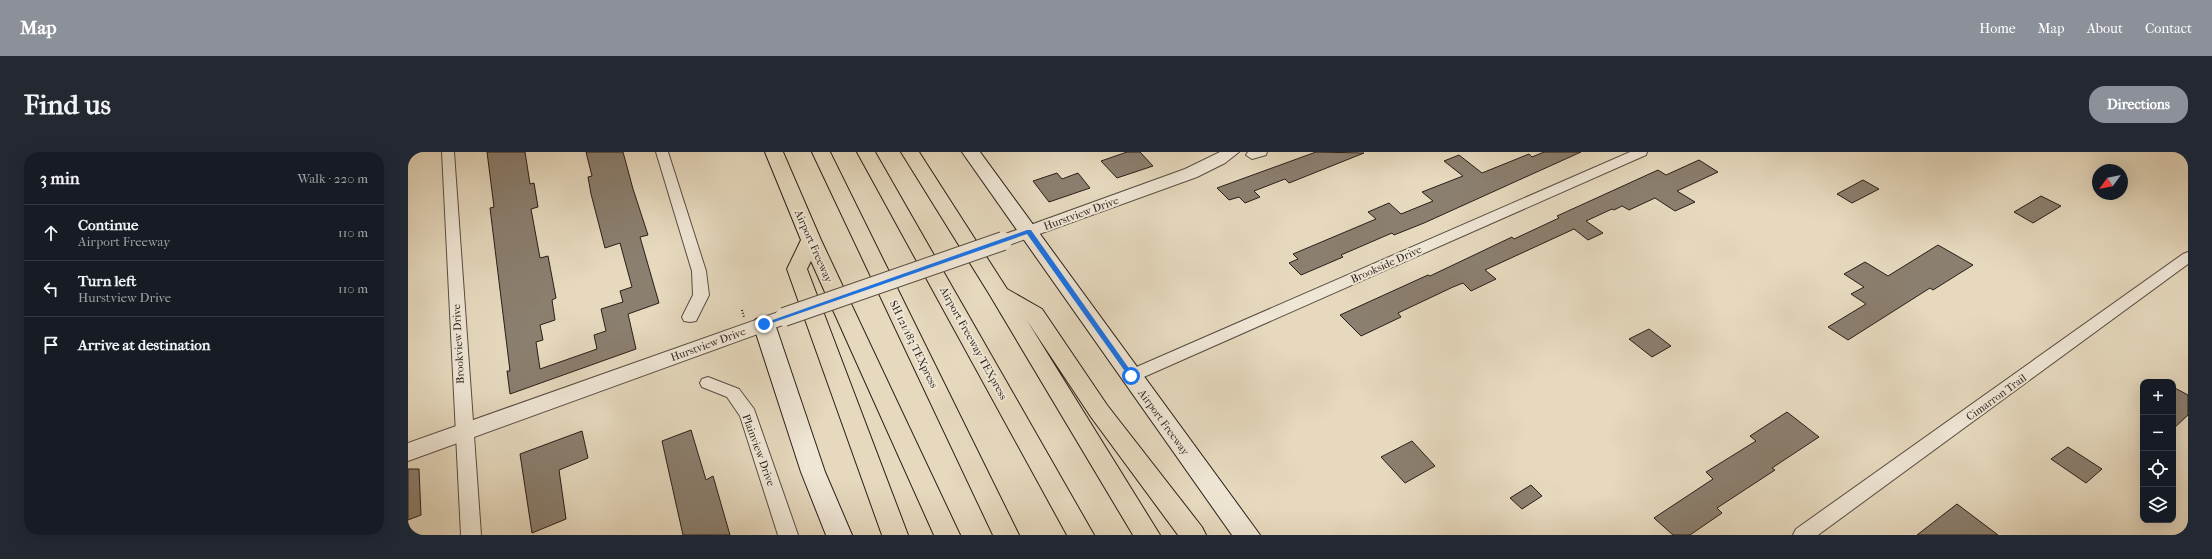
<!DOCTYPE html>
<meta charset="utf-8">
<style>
:root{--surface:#171b24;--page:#242831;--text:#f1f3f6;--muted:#9ea1a6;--line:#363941;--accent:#8c9099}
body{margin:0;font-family:"IM FELL French Canon",serif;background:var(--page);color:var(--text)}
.controls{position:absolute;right:12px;bottom:12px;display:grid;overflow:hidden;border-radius:8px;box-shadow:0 4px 16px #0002}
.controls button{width:36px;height:36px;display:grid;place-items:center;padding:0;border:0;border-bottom:1px solid var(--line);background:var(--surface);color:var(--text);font:20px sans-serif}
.compass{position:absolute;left:1684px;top:12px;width:36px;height:36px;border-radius:50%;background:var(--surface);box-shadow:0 4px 16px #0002;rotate:237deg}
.stop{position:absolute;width:12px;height:12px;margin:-9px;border:3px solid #1a73e8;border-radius:50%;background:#fff}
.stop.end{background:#1a73e8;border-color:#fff;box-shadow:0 1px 4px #0008}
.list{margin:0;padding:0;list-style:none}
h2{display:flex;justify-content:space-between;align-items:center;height:52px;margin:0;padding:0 16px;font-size:17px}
h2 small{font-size:13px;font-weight:400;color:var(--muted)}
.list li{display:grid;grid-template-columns:26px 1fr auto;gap:12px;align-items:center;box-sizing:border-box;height:56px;padding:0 16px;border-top:1px solid var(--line)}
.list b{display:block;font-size:15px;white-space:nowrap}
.list p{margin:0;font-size:13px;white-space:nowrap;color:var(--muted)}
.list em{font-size:13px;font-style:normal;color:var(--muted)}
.icon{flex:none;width:22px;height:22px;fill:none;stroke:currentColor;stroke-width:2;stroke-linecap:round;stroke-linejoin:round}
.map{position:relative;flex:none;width:1780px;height:383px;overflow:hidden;border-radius:16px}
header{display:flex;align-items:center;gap:24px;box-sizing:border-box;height:56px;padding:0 20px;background:var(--accent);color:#fff}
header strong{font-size:19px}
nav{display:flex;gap:22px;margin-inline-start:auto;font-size:14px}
.intro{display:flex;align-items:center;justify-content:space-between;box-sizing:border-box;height:96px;padding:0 24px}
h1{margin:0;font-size:28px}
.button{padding:10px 18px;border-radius:16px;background:var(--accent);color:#fff;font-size:14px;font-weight:700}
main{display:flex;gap:24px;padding:0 24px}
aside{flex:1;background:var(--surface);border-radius:16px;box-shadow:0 4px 16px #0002}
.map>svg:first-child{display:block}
.building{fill:#8b7f6f;stroke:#291e19}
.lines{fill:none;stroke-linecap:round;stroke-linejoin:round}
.minor-casing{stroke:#584d42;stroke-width:2}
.tertiary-casing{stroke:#584d42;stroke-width:2}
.secondary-casing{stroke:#291e19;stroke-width:2}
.motorway-casing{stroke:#291e19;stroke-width:2}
.path{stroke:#291e19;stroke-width:2;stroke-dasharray:1 2;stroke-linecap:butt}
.minor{fill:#efe6d5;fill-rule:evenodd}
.tertiary{fill:#efe6d5;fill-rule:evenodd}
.secondary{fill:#efe6d5;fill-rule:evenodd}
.motorway{fill:#e6d9be;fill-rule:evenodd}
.tertiary-bridge-casing{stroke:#584d42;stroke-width:20;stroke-linecap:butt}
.tertiary-bridge{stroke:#efe6d5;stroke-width:18}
.route{fill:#1a73e8}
.labels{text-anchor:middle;stroke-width:4;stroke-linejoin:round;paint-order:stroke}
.street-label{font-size:11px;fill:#291e19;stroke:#efe6d5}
</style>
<header>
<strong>Map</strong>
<nav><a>Home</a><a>Map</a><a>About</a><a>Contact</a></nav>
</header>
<div class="intro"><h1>Find us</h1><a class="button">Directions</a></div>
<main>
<aside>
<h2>3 min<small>Walk · 220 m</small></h2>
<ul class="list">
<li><svg class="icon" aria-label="ahead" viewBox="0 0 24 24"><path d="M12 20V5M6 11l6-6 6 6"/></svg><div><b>Continue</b><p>Airport Freeway</p></div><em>110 m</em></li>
<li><svg class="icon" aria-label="left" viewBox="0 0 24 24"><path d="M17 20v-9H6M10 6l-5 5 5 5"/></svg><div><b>Turn left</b><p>Hurstview Drive</p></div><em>110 m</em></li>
<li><svg class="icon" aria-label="arrive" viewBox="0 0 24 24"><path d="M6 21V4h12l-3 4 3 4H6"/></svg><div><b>Arrive at destination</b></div></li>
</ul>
</aside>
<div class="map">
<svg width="1780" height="383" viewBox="0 0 1780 383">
<rect width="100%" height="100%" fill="#e6d9be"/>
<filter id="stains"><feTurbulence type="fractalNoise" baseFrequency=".005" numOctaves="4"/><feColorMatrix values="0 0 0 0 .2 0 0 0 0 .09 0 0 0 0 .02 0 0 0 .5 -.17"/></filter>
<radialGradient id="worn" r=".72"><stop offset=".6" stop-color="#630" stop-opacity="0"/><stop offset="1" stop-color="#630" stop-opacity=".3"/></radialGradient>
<g class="building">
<path d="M79,0H117L122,32L126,31L130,55L123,57L132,106L140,104L148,146L144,148L147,168L132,173L135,188L128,190L132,217L189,197L186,183L198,179L193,157L215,150L212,139L224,135L212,91L197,96L183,42L180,25L184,24L178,0H215L225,37L240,83L232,85L251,151L220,162L228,197L102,242L99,219H102L82,56L86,55Z"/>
<path d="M719,0H732L745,14L709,26L693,9Z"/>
<path d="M908,0L956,1L881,31L877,27L846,39L852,45L837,51L831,45L821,48L809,36Z"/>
<path d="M1136,0H1173L1016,71L986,83L984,81L933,103L935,105L893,123L881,111L890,107L885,102L968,67L960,60L981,51L993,62L1025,49L1014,40L1055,24L1036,9L1051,3L1074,21L1121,2L1124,5Z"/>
<path d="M1291,8L1310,20L1269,39L1287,50L1267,59L1247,46L1221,58L1214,54L1206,58L1204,57L1178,69L1195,81L1180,88L1166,77L1077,118L1088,127L1063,139L1055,131L1045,135L990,161L993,165L953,184L932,163L1020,123L1022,124L1104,85L1106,87L1151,66L1149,64L1250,18L1258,23Z"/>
<path d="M649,21L654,27L670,21L682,36L641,50L625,29Z"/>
<path d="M1455,28L1471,37L1444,51L1429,42Z"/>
<path d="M1633,44L1653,54L1625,71L1606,60Z"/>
<path d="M1530,93L1565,113L1525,138L1522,136L1440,188L1420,175L1458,152L1443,142L1456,135L1436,122L1457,110L1480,124Z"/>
<path d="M1241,177L1263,194L1244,205L1221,187Z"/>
<path d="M1765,235L1780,243V263L1765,277Z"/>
<path d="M1379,260L1411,285L1364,316L1367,318L1309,356L1314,361L1282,383H1265L1246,366L1305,327L1298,320L1348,289L1342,284Z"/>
<path d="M283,278L298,328L305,324L322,383H275L254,289Z"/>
<path d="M174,279L180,306L151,318L158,367L124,381L112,302Z"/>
<path d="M1004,289L1027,314L997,331L973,305Z"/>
<path d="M1660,295L1694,317L1678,331L1643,307Z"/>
<path d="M0,317H11L13,363L0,368Z"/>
<path d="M1123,333L1134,344L1114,357L1102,346Z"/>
<path d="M1549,352L1590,383H1509Z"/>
</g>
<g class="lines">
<defs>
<g id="minor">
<path d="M34,0H46L73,383H53Z"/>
<path d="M248,0H260L298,119L301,143L288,169L282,170L276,169L274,165L285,143L284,119Z"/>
<path d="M840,0H859L858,3L844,7L838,3Z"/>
<path d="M1222,0H1239L1238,3L729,228L723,230L717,228L715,224L717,220Z"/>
<path d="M1780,100V112L1410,383H1385L1388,377L1775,102Z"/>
<path d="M300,225L331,237L346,257L390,383H370L332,264L319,245L294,235L292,231L294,227Z"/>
</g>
<g id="tertiary">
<path d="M812,0H831L817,11L789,25L601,93L595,95L589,93L586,89L589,85L777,17Z"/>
<path d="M376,158L383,160L386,165L383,170L0,309V291Z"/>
</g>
<g id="secondary">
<path d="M554,0H572L852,383H824Z"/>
<path d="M356,165L364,167L367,172L417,320L444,383H418L393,320L345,172L348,167Z"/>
</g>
<g id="motorway">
<path d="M357,0H375L413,88L552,383H526L403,109L399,117L500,383H474L379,117L393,88Z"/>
<path d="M404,0H422L611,383H585Z"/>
<path d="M449,0H467L686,383H659Z"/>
<path d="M493,0H511L599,137L634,157L699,253L794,375L798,383H770L683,265L618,167L752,383H725L580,140Z"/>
</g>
</defs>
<use href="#minor" class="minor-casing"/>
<use href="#tertiary" class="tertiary-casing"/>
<use href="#secondary" class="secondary-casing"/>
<use href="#motorway" class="motorway-casing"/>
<path class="path" d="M334,158L336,165"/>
<use href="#minor" class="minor"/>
<use href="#tertiary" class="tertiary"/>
<use href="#secondary" class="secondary"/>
<use href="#motorway" class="motorway"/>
<defs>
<path id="tertiary-bridge" d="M376,165L595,89"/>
</defs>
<use href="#tertiary-bridge" class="tertiary-bridge-casing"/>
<use href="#tertiary-bridge" class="tertiary-bridge"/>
</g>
<path class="route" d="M619,78H623L725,222V225H721L619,82L358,173L353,172Z"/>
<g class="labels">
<g class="street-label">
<text transform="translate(673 61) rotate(-20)" y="4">Hurstview Drive</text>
<text transform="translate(406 94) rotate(66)" y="4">Airport Freeway</text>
<text transform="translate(978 112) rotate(-24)" y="4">Brookside Drive</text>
<text transform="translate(566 191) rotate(61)" y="4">Airport Freeway TEXpress</text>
<text transform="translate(50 192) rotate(-93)" y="4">Brookview Drive</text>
<text transform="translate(300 192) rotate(-20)" y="4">Hurstview Drive</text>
<text transform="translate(506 192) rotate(64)" y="4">SH 121/183 TEXpress</text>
<text transform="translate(1588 245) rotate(-36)" y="4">Cimarron Trail</text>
<text transform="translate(756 270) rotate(54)" y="4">Airport Freeway</text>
<text transform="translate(351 298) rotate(70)" y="4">Plainview Drive</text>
</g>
</g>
<rect width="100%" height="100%" filter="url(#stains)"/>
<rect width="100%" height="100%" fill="url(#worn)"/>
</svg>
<div class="controls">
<button>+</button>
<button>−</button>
<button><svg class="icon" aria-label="locate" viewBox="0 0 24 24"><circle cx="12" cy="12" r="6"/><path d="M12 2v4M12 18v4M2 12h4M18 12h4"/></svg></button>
<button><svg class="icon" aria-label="layers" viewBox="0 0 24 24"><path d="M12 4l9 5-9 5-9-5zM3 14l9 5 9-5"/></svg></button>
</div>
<svg class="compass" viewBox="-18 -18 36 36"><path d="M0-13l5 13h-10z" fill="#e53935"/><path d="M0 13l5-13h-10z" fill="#9ea1a6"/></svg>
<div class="stop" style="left:723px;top:224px"></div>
<div class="stop end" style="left:356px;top:172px"></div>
</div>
</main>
